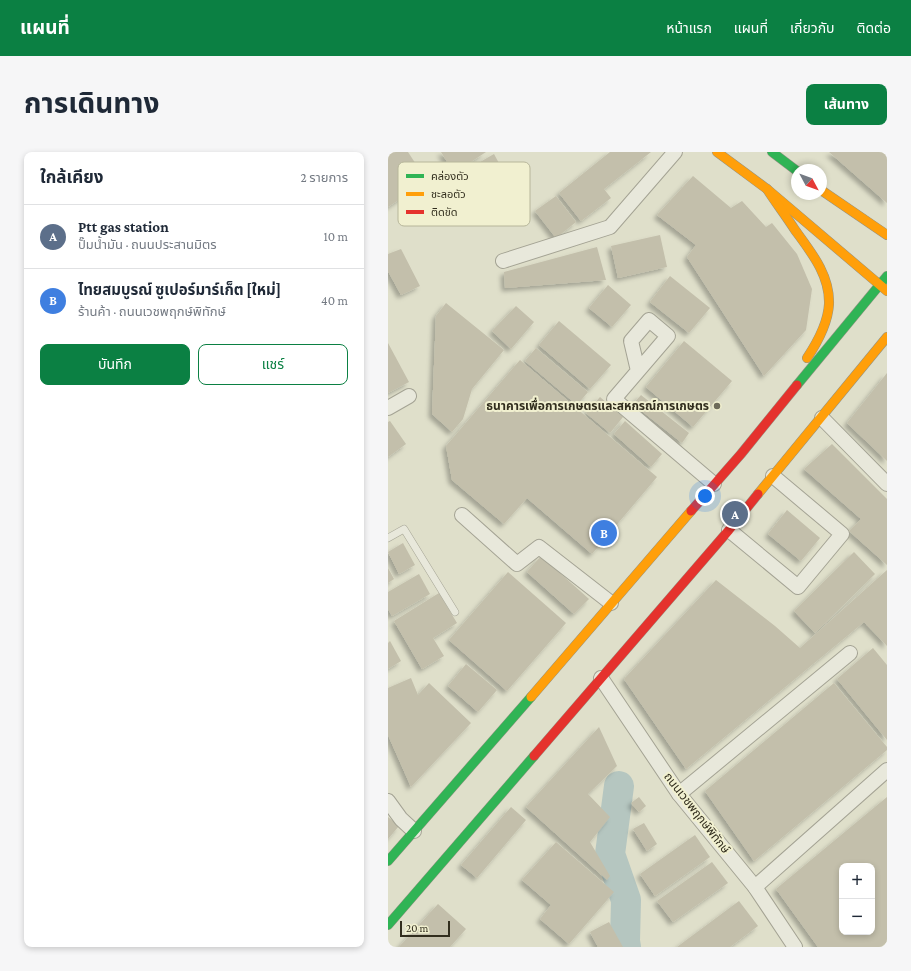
<!DOCTYPE html>
<html lang="th">
<meta charset="utf-8">
<style>
:root{--surface:#fff;--page:#f6f6f7;--text:#1f2937;--muted:#747a83;--line:#e0e1e3;--accent:#0b8043}
body{margin:0;font-family:"Crimson Pro","Noto Sans Thai",serif;background:var(--page);color:var(--text)}
.controls{position:absolute;right:12px;bottom:12px;display:grid;overflow:hidden;border-radius:8px;box-shadow:0 2px 6px #0003}
.controls button{width:36px;height:36px;display:grid;place-items:center;padding:0;border:0;border-bottom:1px solid var(--line);background:var(--surface);color:var(--text);font:20px sans-serif}
.compass{position:absolute;left:403px;top:12px;width:36px;height:36px;border-radius:50%;background:var(--surface);box-shadow:0 2px 6px #0003;rotate:131deg}
.scale{position:absolute;left:12px;bottom:10px;width:50px;box-sizing:border-box;padding-left:4px;border:2px solid #312d1d;border-top:0;font-size:11px;line-height:14px;white-space:nowrap;color:#312d1d;-webkit-text-stroke:3px #f1f0d0;paint-order:stroke}
.you{position:absolute;left:317px;top:344px;width:14px;height:14px;margin:-10px;border:3px solid #fff;border-radius:50%;background:#1a73e8;box-shadow:0 0 0 6px #1a73e833}
.badge{display:grid;place-items:center;width:26px;height:26px;border-radius:50%;background:var(--accent);color:#fff;font-size:13px;font-weight:700}
.pin{position:absolute;translate:-50% -50%;border:2px solid #fff;box-shadow:0 1px 4px #0006}
.list{margin:0;padding:0;list-style:none}
h2{display:flex;justify-content:space-between;align-items:center;height:52px;margin:0;padding:0 16px;font-size:17px}
h2 small{font-size:13px;font-weight:400;color:var(--muted)}
.list li{display:grid;grid-template-columns:26px 1fr auto;gap:12px;align-items:center;box-sizing:border-box;height:64px;padding:0 16px;border-top:1px solid var(--line)}
.list b{display:block;font-size:15px;white-space:nowrap}
.list p{margin:0;font-size:13px;white-space:nowrap;color:var(--muted)}
.list em{font-size:13px;font-style:normal;color:var(--muted)}
.actions{display:flex;gap:8px;padding:12px 16px}
.actions a{flex:1;padding:9px 0;border:1px solid var(--accent);border-radius:8px;text-align:center;font-size:14px;color:var(--accent)}
.actions .main{background:var(--accent);color:#fff}
.map{position:relative;flex:none;width:499px;height:795px;overflow:hidden;border-radius:8px}
header{display:flex;align-items:center;gap:24px;box-sizing:border-box;height:56px;padding:0 20px;background:var(--accent);color:#fff}
header strong{font-size:19px}
nav{display:flex;gap:22px;margin-inline-start:auto;font-size:14px}
.intro{display:flex;align-items:center;justify-content:space-between;box-sizing:border-box;height:96px;padding:0 24px}
h1{margin:0;font-size:28px}
.button{padding:10px 18px;border-radius:8px;background:var(--accent);color:#fff;font-size:14px;font-weight:700}
main{display:flex;gap:24px;padding:0 24px}
aside{flex:1;background:var(--surface);border-radius:8px;box-shadow:0 2px 6px #0003}
.map>svg:first-child{display:block}
.lines{fill:none;stroke-linecap:round;stroke-linejoin:round}
.river{stroke:#b5c6c0;stroke-width:30}
.building{fill:#c3bfab;fill-rule:evenodd;filter:url(#shadow)}
.lane-casing{stroke:#a4a394;stroke-width:8}
.street-casing{stroke:#a4a394;stroke-width:16}
.fast-casing{stroke:#949384;stroke-width:10}
.slow-casing{stroke:#949384;stroke-width:10}
.jam-casing{stroke:#949384;stroke-width:10}
.lane{stroke:#e8e8db;stroke-width:7}
.street{stroke:#e8e8db;stroke-width:14}
.fast{stroke:#30b455;stroke-width:9}
.slow{stroke:#ff9f0a;stroke-width:9}
.jam{stroke:#e5322d;stroke-width:9}
.poi-dot{fill:#6e6b5a;stroke:#f1f0d0;stroke-width:1.5}
.labels{text-anchor:middle;stroke-width:4;stroke-linejoin:round;paint-order:stroke}
.poi-label{font-size:12px;font-weight:bold;fill:#312d1d;stroke:#f1f0d0;text-anchor:end}
.street-label{font-size:12px;fill:#312d1d;stroke:#f1f0d0}
.key{fill:#f1f0d0;stroke:#b7b69a;stroke-width:1}
.key-label{font-size:11px;fill:#312d1d}
</style>
<header>
<strong>แผนที่</strong>
<nav><a>หน้าแรก</a><a>แผนที่</a><a>เกี่ยวกับ</a><a>ติดต่อ</a></nav>
</header>
<div class="intro"><h1>การเดินทาง</h1><a class="button">เส้นทาง</a></div>
<main>
<aside>
<h2>ใกล้เคียง<small>2 รายการ</small></h2>
<ul class="list">
<li><span class="badge" style="background:#5c6f8a">A</span><div><b>Ptt gas station</b><p>ปั๊มน้ำมัน · ถนนประสานมิตร</p></div><em>10 m</em></li>
<li><span class="badge" style="background:#3f7fe0">B</span><div><b>ไทยสมบูรณ์ ซูเปอร์มาร์เก็ต [ใหม่]</b><p>ร้านค้า · ถนนเวชพฤกษ์พิทักษ์</p></div><em>40 m</em></li>
</ul>
<div class="actions"><a class="main">บันทึก</a><a>แชร์</a></div>
</aside>
<div class="map">
<svg width="499" height="795" viewBox="0 0 499 795">
<defs>
<filter id="shadow"><feDropShadow dx="-3.5" dy="3.5" stdDeviation="2" flood-color="#0004"/></filter>
</defs>
<rect width="100%" height="100%" fill="#dfdfca"/>
<g class="lines">
<path class="river" d="M231,634L222,702L238,748L237,789L238,795"/>
</g>
<g class="building">
<path d="M0,0H20L39,29L0,55Z"/>
<path d="M53,0H98L66,21Z"/>
<path d="M222,0H263L216,37L223,46L193,69L171,41Z"/>
<path d="M441,0H499V51Z"/>
<path d="M106,2L132,50L112,61L87,13Z"/>
<path d="M305,24L343,56L354,49L378,75L384,71L409,102L424,137L418,178L376,224L299,105L308,93L269,63Z"/>
<path d="M168,44L188,70L168,86L147,59Z"/>
<path d="M272,83L279,115L230,126L223,94Z"/>
<path d="M209,95L218,128L117,136L116,120Z"/>
<path d="M13,97L32,134L13,143L1,121H0V102Z"/>
<path d="M282,124L322,156L301,181L262,150Z"/>
<path d="M220,133L243,153L224,175L201,156Z"/>
<path d="M58,151L116,198L84,237L75,267L64,280L44,262L48,164Z"/>
<path d="M128,154L146,170L123,197L104,179Z"/>
<path d="M171,169L223,213L202,237L151,193Z"/>
<path d="M296,189L344,229L305,275L258,235Z"/>
<path d="M0,191L21,230L0,241Z"/>
<path d="M148,196L200,240L189,253L137,209Z"/>
<path d="M132,208L269,325L204,402L139,346L116,372L64,328L58,294Z"/>
<path d="M499,221V309L459,271Z"/>
<path d="M253,243L301,281L294,291L245,252Z"/>
<path d="M212,245L235,265L222,281L198,261Z"/>
<path d="M2,269L18,292L0,305V270Z"/>
<path d="M237,269L274,302L263,315L226,282Z"/>
<path d="M444,292L499,347V413L461,379L473,367L416,317Z"/>
<path d="M399,358L432,386L413,409L380,382Z"/>
<path d="M15,391L27,413L11,422L0,400Z"/>
<path d="M466,400L487,422L427,481L406,459Z"/>
<path d="M153,404L201,447L186,462L139,420Z"/>
<path d="M0,416L6,427L0,431Z"/>
<path d="M499,418V494L476,470L298,617L236,527L328,428L387,474L412,496Z"/>
<path d="M120,420L178,471L119,539L61,488Z"/>
<path d="M31,422L42,442L4,464L0,457V440Z"/>
<path d="M51,441L69,471L45,486L56,504L34,517L6,469Z"/>
<path d="M2,489L13,509L0,517V491Z"/>
<path d="M485,496L499,513V588L449,527Z"/>
<path d="M78,512L109,538L90,560L60,534Z"/>
<path d="M23,526L30,543L41,531L83,571L23,635L0,583V536Z"/>
<path d="M446,531L499,595V598L366,709L317,639Z"/>
<path d="M211,575L229,614L200,642L222,665L202,690L222,724L219,728L138,655Z"/>
<path d="M251,645L258,654L251,660L243,651Z"/>
<path d="M499,645V790L493,795H430L388,737ZM454,714H484V780H454Z"/>
<path d="M123,655L138,668L89,726L73,713Z"/>
<path d="M0,665L11,674L0,687Z"/>
<path d="M256,671L269,692L259,699L245,677Z"/>
<path d="M307,683L322,705L267,744L252,722Z"/>
<path d="M168,690L226,740L181,792L152,767L163,753L134,728Z"/>
<path d="M324,710L340,731L285,770L269,749Z"/>
<path d="M351,749L370,774L342,795H289Z"/>
<path d="M50,752L78,777L62,795H11Z"/>
<path d="M221,770L235,795H210L202,780Z"/>
</g>
<g class="lines">
<defs>
<path id="lane" d="M0,386L16,377L67,460"/>
<g id="street">
<path d="M115,109L222,75L287,0"/>
<path d="M250,219L243,189L261,168L280,184L226,247L326,332"/>
<path d="M0,256L21,244"/>
<path d="M434,266L499,332"/>
<path d="M74,363L129,412L151,395L223,451"/>
<path d="M341,378L410,435L454,382L385,324"/>
<path d="M213,526L291,642L367,735L407,795"/>
<path d="M291,642L462,501"/>
<path d="M0,649L13,667L26,679"/>
<path d="M367,735L499,618"/>
</g>
<g id="fast">
<path d="M384,0L409,19"/>
<path d="M409,233L499,124"/>
<path d="M0,709L143,545"/>
<path d="M0,773L146,604"/>
</g>
<g id="slow">
<path d="M329,0L379,37L499,139"/>
<path d="M379,37C388,51 398,64 407,78C423,100 442,123 441,152C440,171 429,191 419,206"/>
<path d="M433,38L499,83"/>
<path d="M370,342L499,185"/>
<path d="M143,545L303,359"/>
</g>
<g id="jam">
<path d="M303,359L353,302L409,233"/>
<path d="M146,604L341,378L370,342"/>
</g>
</defs>
<use href="#lane" class="lane-casing"/>
<use href="#street" class="street-casing"/>
<use href="#fast" class="fast-casing"/>
<use href="#slow" class="slow-casing"/>
<use href="#jam" class="jam-casing"/>
<use href="#lane" class="lane"/>
<use href="#street" class="street"/>
<use href="#fast" class="fast"/>
<use href="#slow" class="slow"/>
<use href="#jam" class="jam"/>
</g>
<circle class="poi-dot" cx="329" cy="254" r="4"/>
<g class="labels">
<g class="poi-label">
<text x="321" y="258">ธนาคารเพื่อการเกษตรและสหกรณ์การเกษตร</text>
</g>
<g class="street-label">
<text transform="translate(309 661) rotate(52)" y="4">ถนนเวชพฤกษ์พิทักษ์</text>
</g>
</g>
<rect x="10" y="10" width="132" height="64" rx="6" class="key"/>
<rect x="18" y="22" width="18" height="4" fill="#30b455"/>
<rect x="18" y="40" width="18" height="4" fill="#ff9f0a"/>
<rect x="18" y="58" width="18" height="4" fill="#e5322d"/>
<g class="key-label">
<text x="43" y="28">คล่องตัว</text>
<text x="43" y="46">ชะลอตัว</text>
<text x="43" y="64">ติดขัด</text>
</g>
</svg>
<div class="controls">
<button>+</button>
<button>−</button>
</div>
<svg class="compass" viewBox="-18 -18 36 36"><path d="M0-13l5 13h-10z" fill="#e53935"/><path d="M0 13l5-13h-10z" fill="#747a83"/></svg>
<div class="scale">20 m</div>
<div class="you"></div>
<div class="pin badge" style="left:347px;top:362px;background:#5c6f8a">A</div>
<div class="pin badge" style="left:216px;top:381px;background:#3f7fe0">B</div>
</div>
</main>
